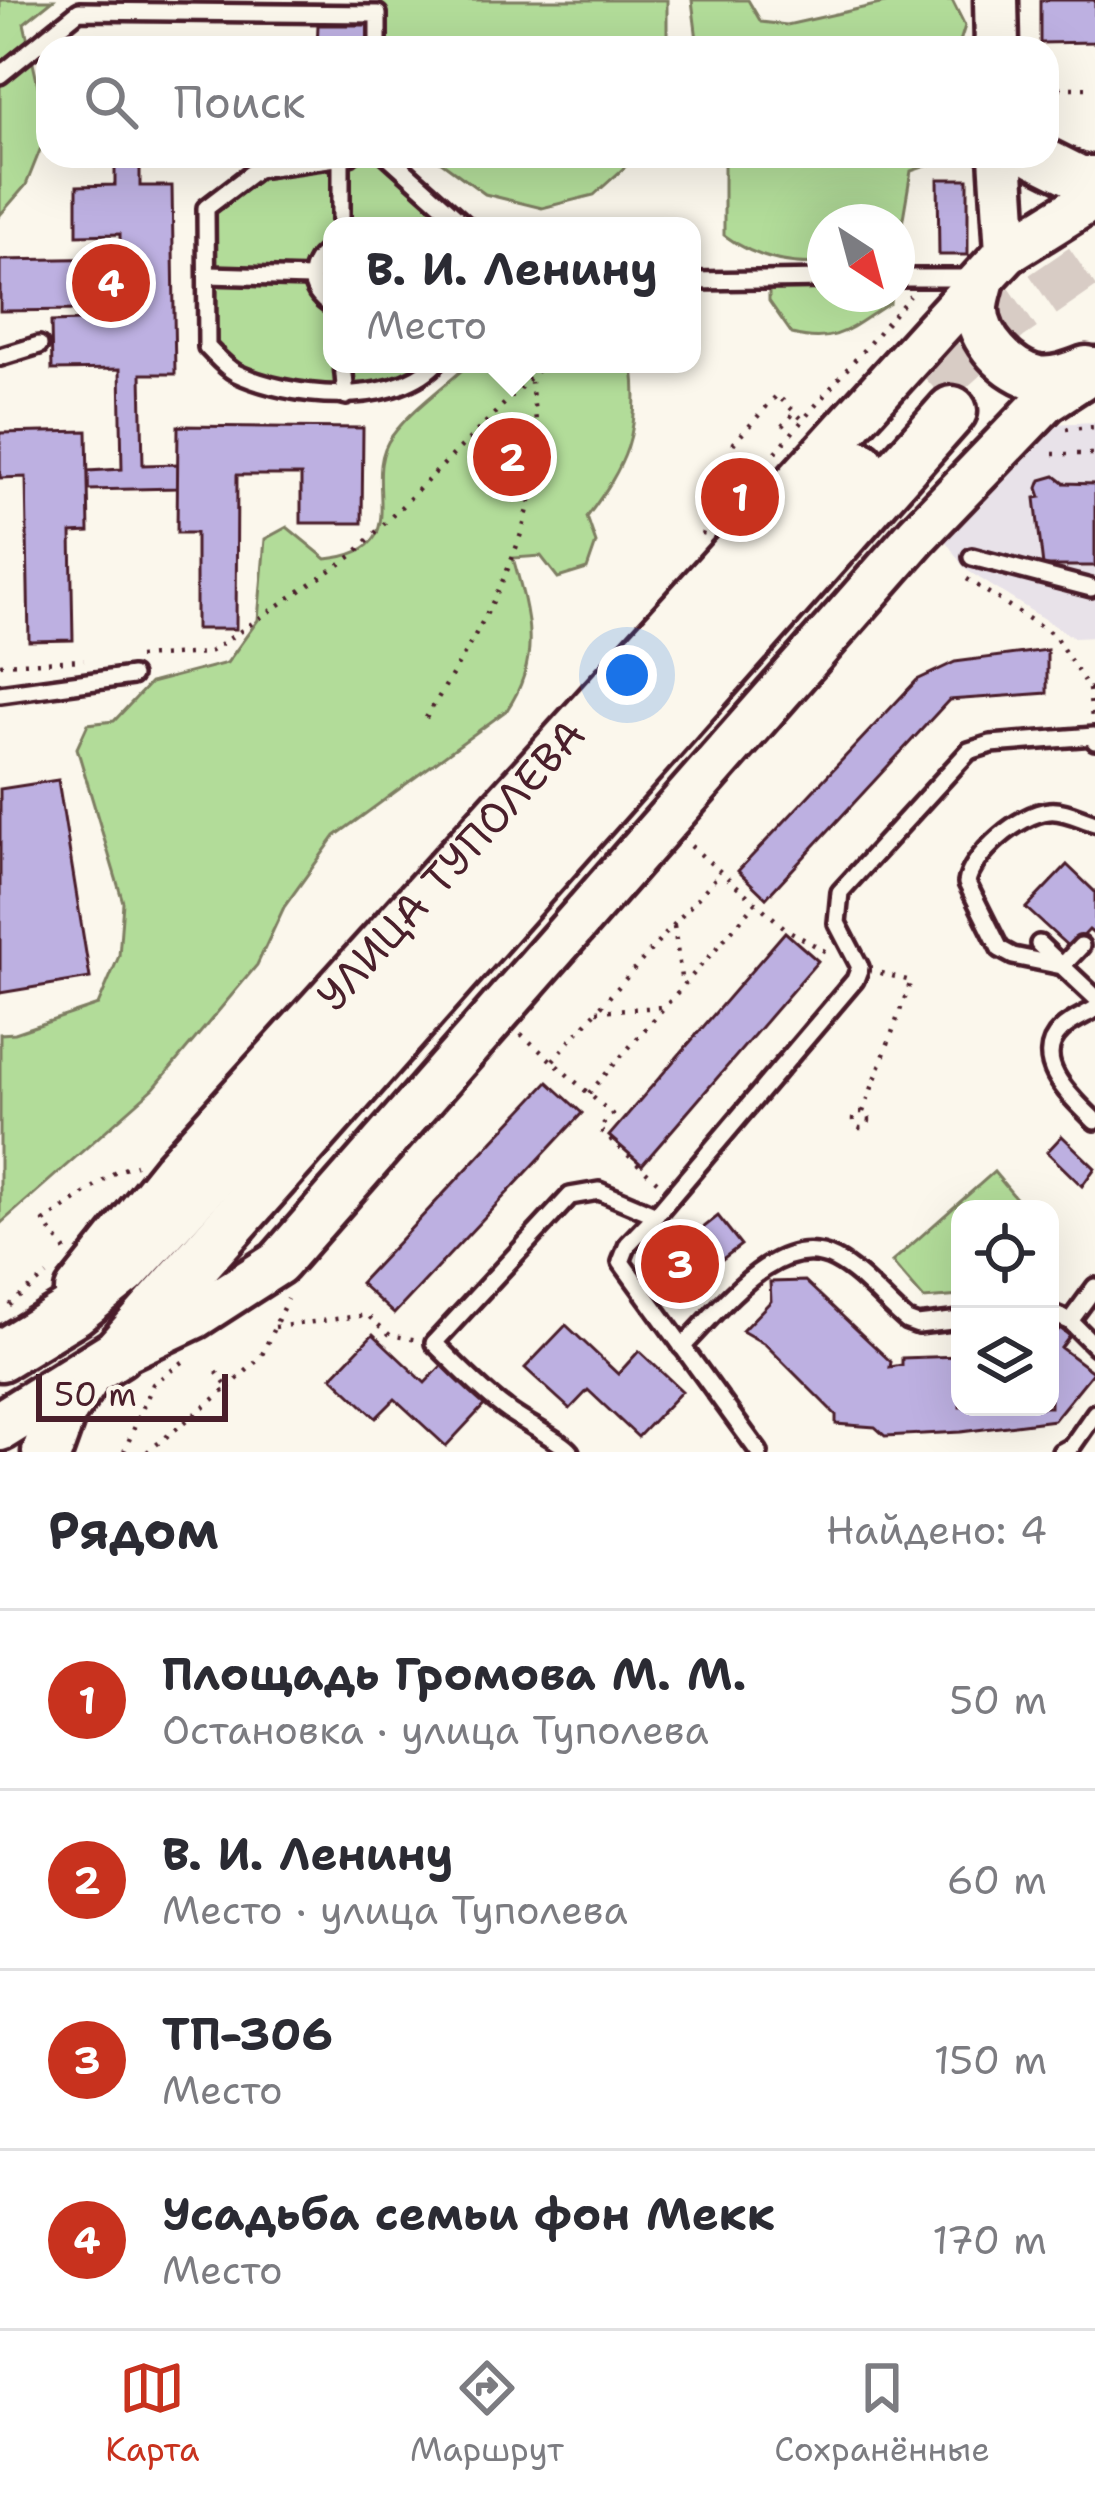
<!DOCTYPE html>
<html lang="ru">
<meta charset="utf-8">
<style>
:root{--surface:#fff;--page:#f7f7f7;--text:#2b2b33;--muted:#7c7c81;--line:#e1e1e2;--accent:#c8321e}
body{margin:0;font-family:"Shantell Sans",sans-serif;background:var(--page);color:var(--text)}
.controls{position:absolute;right:36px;bottom:36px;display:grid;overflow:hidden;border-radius:24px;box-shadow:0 12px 48px #0002}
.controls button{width:108px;height:108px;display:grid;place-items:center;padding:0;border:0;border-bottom:3px solid var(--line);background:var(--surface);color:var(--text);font:60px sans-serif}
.compass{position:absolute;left:807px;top:204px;width:108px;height:108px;border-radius:50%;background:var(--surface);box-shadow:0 12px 48px #0002;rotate:144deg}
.scale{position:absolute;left:36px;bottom:30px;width:192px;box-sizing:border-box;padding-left:12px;border:6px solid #4a1f2b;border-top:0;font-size:33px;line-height:42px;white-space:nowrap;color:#4a1f2b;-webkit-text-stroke:9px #fbf7ec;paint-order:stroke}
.you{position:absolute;left:627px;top:675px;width:42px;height:42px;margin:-30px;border:9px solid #fff;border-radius:50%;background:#1a73e8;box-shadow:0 0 0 18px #1a73e833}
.badge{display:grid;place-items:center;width:78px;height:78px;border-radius:50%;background:var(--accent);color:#fff;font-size:39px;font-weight:700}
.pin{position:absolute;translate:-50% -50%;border:6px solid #fff;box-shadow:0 3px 12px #0006}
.popup{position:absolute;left:323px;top:217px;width:378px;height:156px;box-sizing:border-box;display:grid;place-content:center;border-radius:24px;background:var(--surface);filter:drop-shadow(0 3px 9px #0005);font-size:39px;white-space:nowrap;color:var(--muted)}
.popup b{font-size:45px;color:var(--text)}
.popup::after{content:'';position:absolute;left:50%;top:100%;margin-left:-24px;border:24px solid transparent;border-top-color:var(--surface)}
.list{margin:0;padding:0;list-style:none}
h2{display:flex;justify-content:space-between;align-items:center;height:156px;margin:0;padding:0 48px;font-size:51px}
h2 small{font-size:39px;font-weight:400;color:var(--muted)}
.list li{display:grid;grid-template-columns:78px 1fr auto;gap:36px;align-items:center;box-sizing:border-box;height:180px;padding:0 48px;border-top:3px solid var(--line)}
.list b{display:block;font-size:45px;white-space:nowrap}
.list p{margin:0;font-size:39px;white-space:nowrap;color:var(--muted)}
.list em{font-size:39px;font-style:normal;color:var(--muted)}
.icon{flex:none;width:66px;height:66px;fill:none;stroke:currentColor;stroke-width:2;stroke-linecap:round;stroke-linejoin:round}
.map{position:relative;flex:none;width:1095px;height:1452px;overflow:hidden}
.search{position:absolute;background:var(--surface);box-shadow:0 12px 48px #0002;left:36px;right:36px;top:36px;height:132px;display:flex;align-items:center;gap:30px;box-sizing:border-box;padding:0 42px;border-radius:36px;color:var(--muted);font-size:45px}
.sheet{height:876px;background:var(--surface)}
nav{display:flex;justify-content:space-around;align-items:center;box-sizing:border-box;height:168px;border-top:3px solid var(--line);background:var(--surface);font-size:33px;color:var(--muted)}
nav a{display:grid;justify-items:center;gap:6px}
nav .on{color:var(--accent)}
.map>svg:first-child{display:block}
.built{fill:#e8e2e9}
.green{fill:#b2dc99;stroke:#7e7e62;stroke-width:3}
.building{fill:#bdb0e1;stroke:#4a1f2b;stroke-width:3}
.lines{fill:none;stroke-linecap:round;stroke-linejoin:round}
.primary-tunnel{stroke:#d8ccc5;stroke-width:48;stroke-dasharray:48 24;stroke-linecap:butt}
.lane-casing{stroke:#4a1f2b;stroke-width:24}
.secondary-casing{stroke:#4a1f2b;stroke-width:51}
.primary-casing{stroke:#4a1f2b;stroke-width:57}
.path{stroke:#4a1f2b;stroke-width:4.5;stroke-dasharray:3 9;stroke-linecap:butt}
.lane{stroke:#fbf7ec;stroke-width:15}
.secondary{stroke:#fbf7ec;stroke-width:42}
.primary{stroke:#fbf7ec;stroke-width:48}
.labels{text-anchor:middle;stroke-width:12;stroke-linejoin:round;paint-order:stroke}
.street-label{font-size:42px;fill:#4a1f2b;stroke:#fbf7ec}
</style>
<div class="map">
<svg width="1095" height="1452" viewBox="0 0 1095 1452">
<rect width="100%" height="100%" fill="#fbf7ec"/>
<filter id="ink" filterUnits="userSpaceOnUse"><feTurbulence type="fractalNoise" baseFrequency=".00833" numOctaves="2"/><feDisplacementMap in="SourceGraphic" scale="24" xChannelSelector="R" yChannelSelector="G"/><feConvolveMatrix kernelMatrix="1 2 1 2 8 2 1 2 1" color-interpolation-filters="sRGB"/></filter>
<g filter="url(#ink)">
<path class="built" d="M1095,422V637L1074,638L965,569L945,540L1052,424Z"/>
<g class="green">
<path d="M0,0H53L24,23L48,130L26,185L0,215Z"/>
<path d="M382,0H667V48H383Z"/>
<path d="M692,0H748L761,22L787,25L898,0H952L965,26L958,48H698Z"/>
<path d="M362,156H385L464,226H343V161Z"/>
<path d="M433,156H637L594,195L542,208L485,194Z"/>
<path d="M724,156H943L944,160L911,171L902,224L897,228V222H825V263C788,266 753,257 724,235Z"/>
<path d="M339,162V226H332V246L309,270L211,273L210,209L260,171Z"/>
<path d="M211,278L309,280L332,309V364H340L343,393C289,389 250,386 210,346Z"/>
<path d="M769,288H825V294H891L890,303C852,326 838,346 792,334L769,301Z"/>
<path d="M345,364H433L419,377L347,394Z"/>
<path d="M469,364L633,366C641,433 626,465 587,517L596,543L587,569L558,578L541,556L513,558C529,614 542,658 507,710L335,836L284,907L257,965L154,1088L0,1224V1034L15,1033L98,1005L119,956L123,902L77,748L88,724L114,721L150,683L227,663L258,620L265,539L287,527L326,559C419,550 358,481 392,436C412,409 444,387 469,364Z"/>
<path d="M994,1172L1025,1209H960V1296L924,1299L892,1262Z"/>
</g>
<g class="building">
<path d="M1040,0H1095V42L1040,43Z"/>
<path d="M318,25H370V48H317Z"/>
<path d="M115,156H140V186H172L175,374H141L143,465L178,464V488L88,490V471L122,469L120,369L52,370L51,322L80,321V310L0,311V260L120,258V234L77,235V186L115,185Z"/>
<path d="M938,179H968V255H939Z"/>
<path d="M178,426L363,428L362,523H301V475H237L236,629H196V533H177Z"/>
<path d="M87,431L89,532L71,533L73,640L29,641L26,477L0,478V433Z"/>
<path d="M1055,476L1064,483L1095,484V566H1043L1035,498L1041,497L1038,488L1041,480Z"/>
<path d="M1047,650V693L949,700L766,898L738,871L917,680L955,662Z"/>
<path d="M58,780L90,978L0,993V789Z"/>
<path d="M1067,865L1095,892V935L1089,930L1071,949L1026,908Z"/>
<path d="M785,932L818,961L642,1165L609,1136Z"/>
<path d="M548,1082L582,1113L394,1314L360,1283Z"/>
<path d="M1062,1136L1095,1168L1082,1186L1047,1152Z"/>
<path d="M718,1216L741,1245L716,1264L694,1235Z"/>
<path d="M678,1245L697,1271L681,1283L662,1257Z"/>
<path d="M805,1281L891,1362L890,1367L902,1365V1358L960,1356V1407H1050V1340L1060,1328L1070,1336L1061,1348L1093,1372L1054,1420L961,1432L885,1436L875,1427L836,1424V1415L765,1344L742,1331L771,1301L770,1282Z"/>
<path d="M566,1325L618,1374L639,1351L682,1391L638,1437L588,1390L570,1409L525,1368Z"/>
<path d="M373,1334L425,1383L446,1361L489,1400L446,1446L395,1399L376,1418L332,1377Z"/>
</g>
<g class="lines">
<path class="primary-tunnel" d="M932,386L1009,318L1095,259"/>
<defs>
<g id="lane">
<path d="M0,75L79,11L378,14V48"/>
<path d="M350,156L257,169L206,208L207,347C216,356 225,367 236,373C288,398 391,408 435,364"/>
<path d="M388,156L466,226"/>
<path d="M341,158V226"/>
<path d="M332,248C305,263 306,291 332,306"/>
<path d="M208,275L311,278"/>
<path d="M897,278H975"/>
<path d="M692,281L825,279"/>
<path d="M0,357L39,345"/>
<path d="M343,364L346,396"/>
<path d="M972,557L1091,588"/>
<path d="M0,694L132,676"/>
<path d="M1095,823C1081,819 1063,809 1049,811C1021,813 971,855 967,883L1000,949L1013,956L1062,966L1095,997"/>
<path d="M1039,944L1062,966L1081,946"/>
<path d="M1095,1009C1085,1015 1070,1021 1061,1030C1029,1061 1074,1100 1095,1121"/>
<path d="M656,1215L628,1244L621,1262L759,1452"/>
<path d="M1050,1313L1070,1321L1095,1346"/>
<path d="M1070,1321L1095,1287"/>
<path d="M682,1347C719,1311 777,1229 835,1259C862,1273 884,1302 907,1321L918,1325L960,1320"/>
<path d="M570,1452C563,1442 521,1421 506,1409C480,1390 457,1365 434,1343L570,1196L599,1191L656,1215L855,980L860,967L837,923L840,892L969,751L991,744L1094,736L1095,741"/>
<path d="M1061,1452L1072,1446L1095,1413"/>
</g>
<g id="secondary">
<path d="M996,0L997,48"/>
<path d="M1001,156L1007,252"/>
<path d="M1036,156L1080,178H1095"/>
<path d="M983,279C981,288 977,299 977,308C976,338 1009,373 1038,378C1055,380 1071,374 1086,368"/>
<path id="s1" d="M77,1291L174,1170L934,331L1007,252L1095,197"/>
<path d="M118,1353L194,1317L278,1263L917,535L1046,401L1095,369"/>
</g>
<g id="primary">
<path d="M0,1356L74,1311L124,1271L860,465"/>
<path d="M0,1426L117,1353L952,411"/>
<path d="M47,1452L62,1410L82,1382"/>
</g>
</defs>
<use href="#lane" class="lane-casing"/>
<use href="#secondary" class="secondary-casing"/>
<use href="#primary" class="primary-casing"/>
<g class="path">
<path d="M1047,88H1095"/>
<path d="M782,426L795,412"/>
<path d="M1066,429L1095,427"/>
<path d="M776,452L803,420"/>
<path d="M1053,454H1095"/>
<path d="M702,535L734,443L777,395L803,420L910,296"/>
<path d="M967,579L1054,635L1089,689L1095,687"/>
<path d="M138,657L208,653L352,556L544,364"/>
<path d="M0,664L84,660"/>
<path d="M1089,689L1092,719"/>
<path d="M426,718C476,635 534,546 537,446C538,425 533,402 531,382"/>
<path d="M691,846L786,929L828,953"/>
<path d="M674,926L682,985"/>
<path d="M597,1011L663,1007"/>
<path d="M521,1034L612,1114L599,1129L659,1183"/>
<path d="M553,1060L720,873"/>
<path d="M589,1093L756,903"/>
<path d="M863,1112L911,981L877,972"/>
<circle cx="861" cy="1120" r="8"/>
<path d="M66,1251L44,1222L117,1171L136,1165"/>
<path d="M9,1305L47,1275"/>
<path d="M275,1327L367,1315L390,1335L417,1340"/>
<path d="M228,1388L261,1357L287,1299"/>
<path d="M124,1452L153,1384L184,1361"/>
<path d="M147,1452L228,1388L215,1370"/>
</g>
<use href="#lane" class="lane"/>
<use href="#secondary" class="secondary"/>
<use href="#primary" class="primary"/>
</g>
</g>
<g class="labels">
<g class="street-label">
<text dy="15" stroke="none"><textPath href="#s1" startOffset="567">УЛИЦА ТУПОЛЕВА</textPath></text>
</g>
</g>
</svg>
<div class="controls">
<button><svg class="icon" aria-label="locate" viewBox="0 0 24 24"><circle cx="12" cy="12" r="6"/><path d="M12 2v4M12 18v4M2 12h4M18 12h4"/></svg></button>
<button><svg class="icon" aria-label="layers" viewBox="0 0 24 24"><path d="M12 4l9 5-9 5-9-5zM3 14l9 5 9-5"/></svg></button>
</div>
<svg class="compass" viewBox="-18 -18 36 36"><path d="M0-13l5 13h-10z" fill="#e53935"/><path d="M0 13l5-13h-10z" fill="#7c7c81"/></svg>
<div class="scale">50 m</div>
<div class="you"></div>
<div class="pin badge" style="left:740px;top:497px">1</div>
<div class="pin badge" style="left:512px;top:457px">2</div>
<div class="popup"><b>В. И. Ленину</b>Место</div>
<div class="pin badge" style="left:680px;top:1264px">3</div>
<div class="pin badge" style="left:111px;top:283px">4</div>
<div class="search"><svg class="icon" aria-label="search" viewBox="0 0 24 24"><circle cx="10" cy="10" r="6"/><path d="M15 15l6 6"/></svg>Поиск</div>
</div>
<section class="sheet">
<h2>Рядом<small>Найдено: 4</small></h2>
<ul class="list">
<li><span class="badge">1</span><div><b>Площадь Громова М. М.</b><p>Остановка · улица Туполева</p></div><em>50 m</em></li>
<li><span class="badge">2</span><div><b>В. И. Ленину</b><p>Место · улица Туполева</p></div><em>60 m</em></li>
<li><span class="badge">3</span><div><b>ТП-306</b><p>Место</p></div><em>150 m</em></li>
<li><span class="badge">4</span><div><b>Усадьба семьи фон Мекк</b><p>Место</p></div><em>170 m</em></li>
</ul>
</section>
<nav>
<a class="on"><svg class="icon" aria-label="map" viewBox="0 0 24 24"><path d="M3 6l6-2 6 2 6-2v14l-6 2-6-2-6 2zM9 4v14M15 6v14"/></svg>Карта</a>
<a><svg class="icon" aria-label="directions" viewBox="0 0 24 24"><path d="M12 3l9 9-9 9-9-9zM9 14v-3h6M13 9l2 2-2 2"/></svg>Маршрут</a>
<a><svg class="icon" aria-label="saved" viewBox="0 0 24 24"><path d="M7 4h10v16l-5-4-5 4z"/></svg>Сохранённые</a>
</nav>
